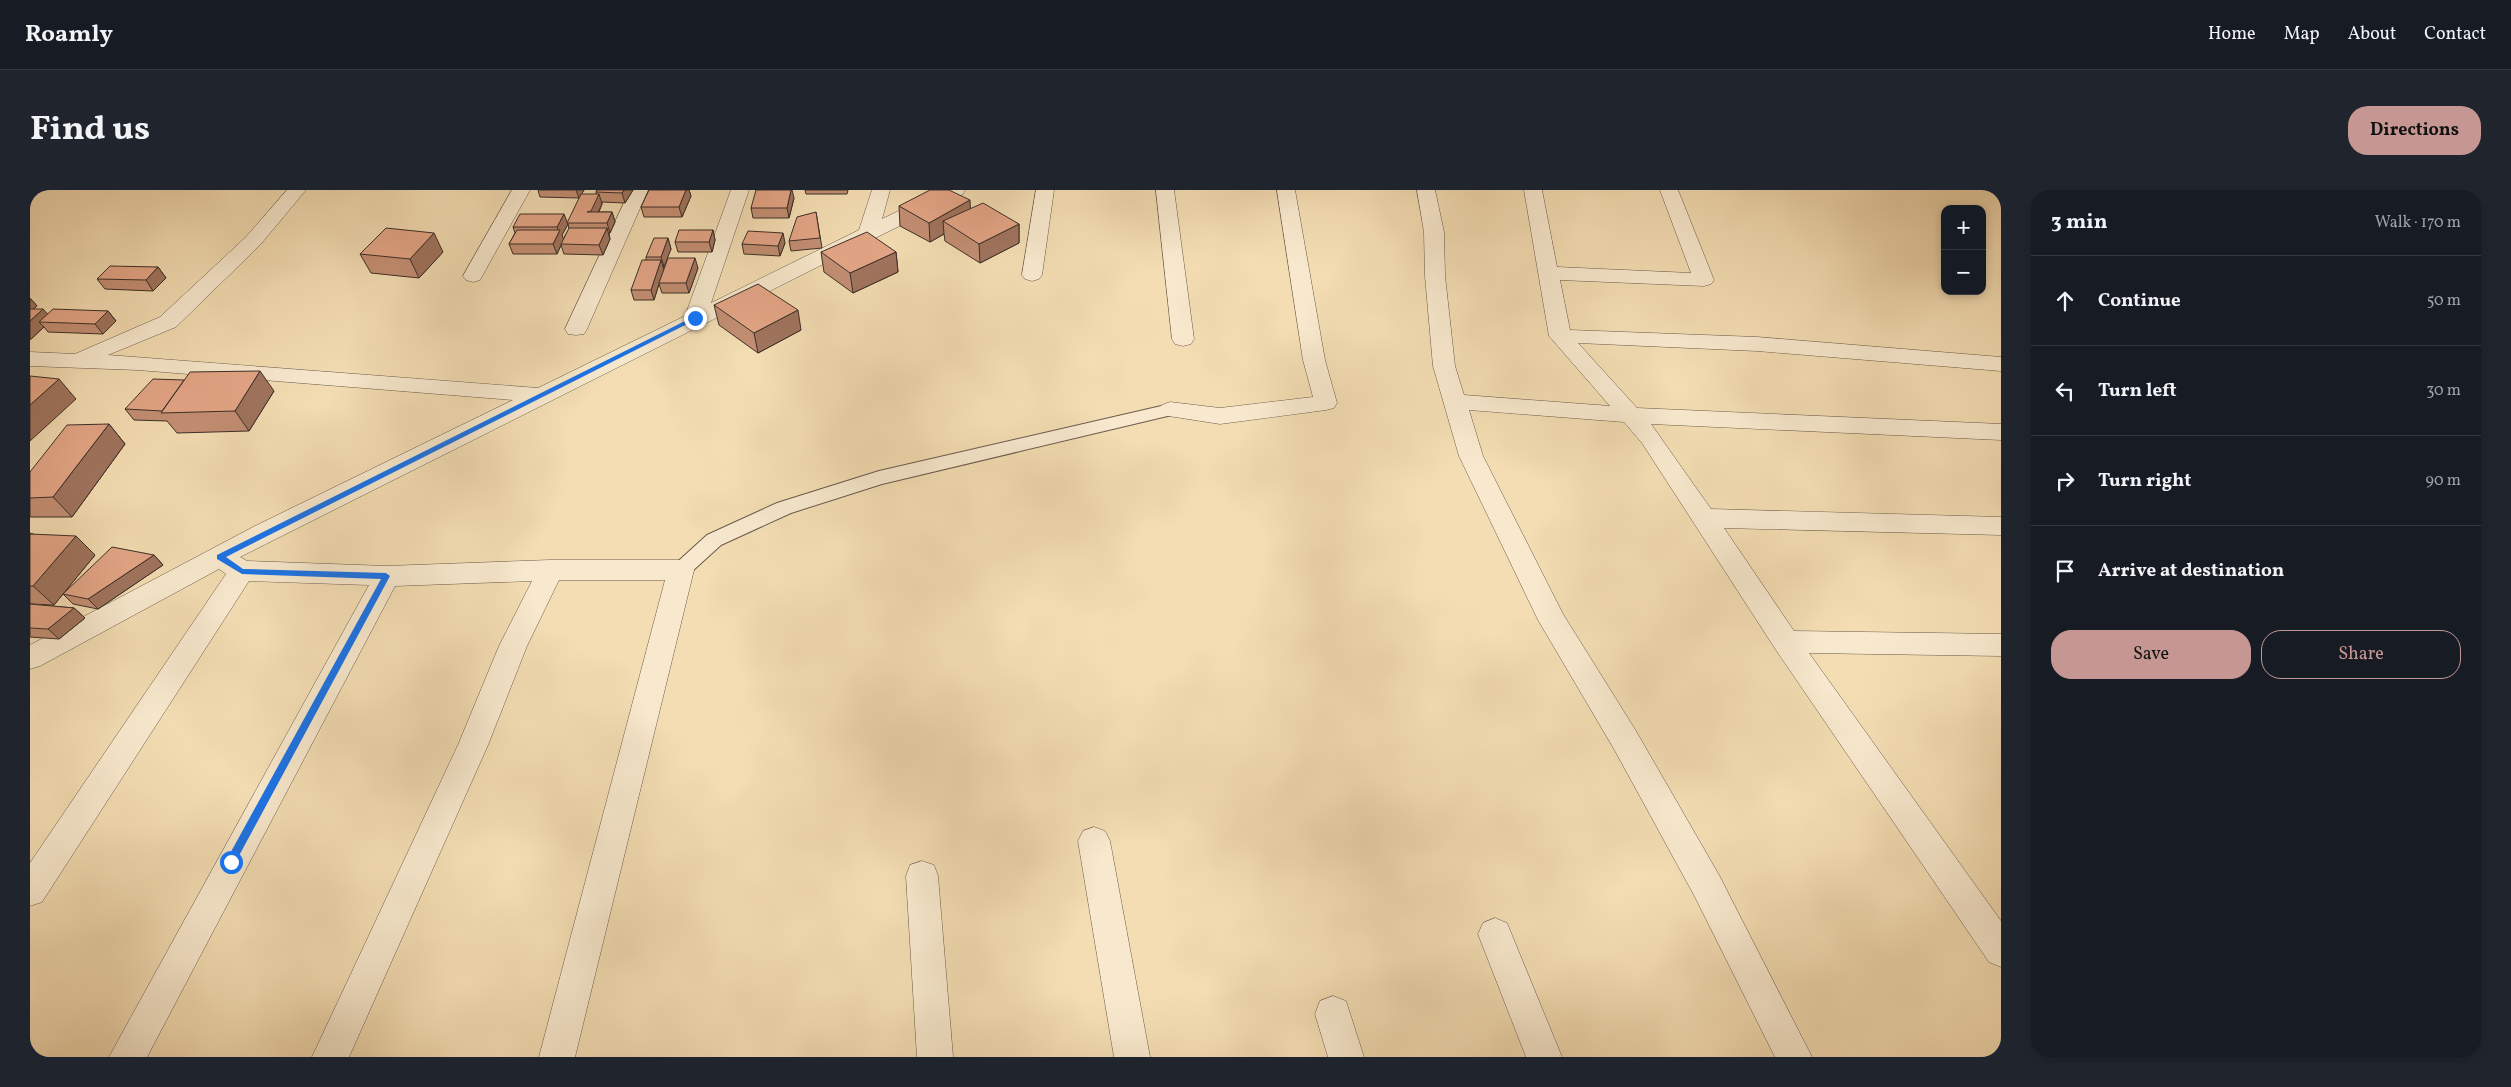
<!DOCTYPE html>
<meta charset="utf-8">
<style>
:root{--surface:#171b24;--page:#20242c;--text:#f1f3f6;--muted:#9ea1a6;--line:#363941;--accent:#c59692}
body{margin:0;font-family:Vollkorn,serif;background:var(--page);color:var(--text)}
.controls{position:absolute;right:15px;top:15px;display:grid;overflow:hidden;border-radius:10px;box-shadow:0 2px 8px #0003}
.controls button{width:45px;height:45px;display:grid;place-items:center;padding:0;border:0;border-bottom:1px solid var(--line);background:var(--surface);color:var(--text);font:25px sans-serif}
.stop{position:absolute;width:15px;height:15px;margin:-11px;border:4px solid #1a73e8;border-radius:50%;background:#fff}
.stop.end{background:#1a73e8;border-color:#fff;box-shadow:0 1px 5px #0008}
.list{margin:0;padding:0;list-style:none}
h2{display:flex;justify-content:space-between;align-items:center;height:65px;margin:0;padding:0 20px;font-size:21px}
h2 small{font-size:16px;font-weight:400;color:var(--muted)}
.list li{display:grid;grid-template-columns:32px 1fr auto;gap:15px;align-items:center;box-sizing:border-box;height:90px;padding:0 20px;border-top:1px solid var(--line)}
.list b{display:block;font-size:19px;white-space:nowrap}
.list em{font-size:16px;font-style:normal;color:var(--muted)}
.actions{display:flex;gap:10px;padding:15px 20px}
.actions a{flex:1;padding:11px 0;border:1px solid var(--accent);border-radius:20px;text-align:center;font-size:18px;color:var(--accent)}
.actions .main{background:var(--accent);color:#111}
.icon{flex:none;width:28px;height:28px;fill:none;stroke:currentColor;stroke-width:2;stroke-linecap:round;stroke-linejoin:round}
.map{position:relative;flex:none;width:1971px;height:867px;overflow:hidden;border-radius:20px}
header{display:flex;align-items:center;gap:30px;box-sizing:border-box;height:70px;padding:0 25px;background:var(--surface);border-bottom:1px solid var(--line)}
header strong{font-size:24px}
nav{display:flex;gap:28px;margin-inline-start:auto;font-size:18px}
.intro{display:flex;align-items:center;justify-content:space-between;box-sizing:border-box;height:120px;padding:0 30px}
h1{margin:0;font-size:35px}
.button{padding:12px 22px;border-radius:20px;background:var(--accent);color:#111;font-size:18px;font-weight:700}
main{display:flex;gap:30px;padding:0 30px}
aside{flex:1;background:var(--surface);border-radius:20px;box-shadow:0 2px 8px #0003}
.map>svg:first-child{display:block}
.lines{fill:none;stroke-linecap:round;stroke-linejoin:round}
.lane-casing{stroke:#695a4c;stroke-width:2}
.street-casing{stroke:#695a4c;stroke-width:1}
.lane{fill:#f8e9ce;fill-rule:evenodd}
.street{fill:#f8e9ce;fill-rule:evenodd}
.wall{fill:#c48f74;stroke:#3b2f29;fill-rule:evenodd}
.shaded-wall{fill:#a0745e;stroke:#3b2f29}
.building{fill:#e4a687;stroke:#3b2f29}
.route{fill:#1a73e8}
</style>
<header>
<strong>Roamly</strong>
<nav><a>Home</a><a>Map</a><a>About</a><a>Contact</a></nav>
</header>
<div class="intro"><h1>Find us</h1><a class="button">Directions</a></div>
<main>
<div class="map">
<svg width="1971" height="867" viewBox="0 0 1971 867">
<rect width="100%" height="100%" fill="#f4ddb3"/>
<filter id="stains"><feTurbulence type="fractalNoise" baseFrequency=".004" numOctaves="4"/><feColorMatrix values="0 0 0 0 .2 0 0 0 0 .09 0 0 0 0 .02 0 0 0 .5 -.17"/></filter>
<radialGradient id="worn" r=".72"><stop offset=".6" stop-color="#630" stop-opacity="0"/><stop offset="1" stop-color="#630" stop-opacity=".3"/></radialGradient>
<g class="lines">
<defs>
<path id="lane" d="M1140,214L1146,216L1149,220L1146,224L852,294L761,323L691,355L658,385L651,388L644,385L641,380L644,375L677,345L747,313L849,281Z"/>
<g id="street">
<path d="M257,0H276L230,55L146,137L78,165L508,198L655,126L701,0H719L681,113L829,40L842,0H860L852,29L911,0H935L933,4L210,367L217,371L357,376L520,370H651L660,373L664,380L545,867H509L635,390H529L497,456L458,555L319,867H282L428,555L469,456L502,391L365,396L117,867H79L339,395L219,391L12,712L0,716V673L196,384L189,379L10,476L0,479V455L225,336L483,210L108,180L0,176V162L45,164L130,127L216,47Z"/>
<path d="M482,0H500L450,90L443,92L436,90L433,86Z"/>
<path d="M600,0H618L557,139L554,144L546,145L538,144L535,139Z"/>
<path d="M1006,0H1024L1012,85L1009,89L1002,91L995,89L992,85Z"/>
<path d="M1126,0H1144L1164,149L1161,154L1153,156L1145,154L1142,149Z"/>
<path d="M1247,0H1265L1295,170L1307,213L1304,218L1296,220L1190,234L1132,225L1128,220L1132,215L1140,212L1190,218L1283,207L1273,170Z"/>
<path d="M1387,0H1405L1414,42L1415,86L1425,176L1434,205L1580,216L1519,146L1494,0H1512L1527,77L1661,83L1630,0H1648L1684,90L1681,94L1674,96L1530,90L1540,140L1727,147L1971,167V181L1727,161L1548,153L1607,218L1971,234V250L1621,234L1681,319L1971,327V345L1694,338L1764,441L1971,444V466L1779,463L1971,731V777L1959,772L1746,460L1612,253L1594,232L1439,220L1453,266L1533,424L1606,541L1689,685L1782,867H1745L1665,707L1584,559L1508,430L1429,266L1403,176L1395,86L1394,42Z"/>
<path d="M1064,637L1075,641L1080,651L1120,867H1084L1048,651L1053,641Z"/>
<path d="M892,671L904,675L908,686L923,867H887L876,686L880,675Z"/>
<path d="M1465,728L1477,733L1532,867H1496L1448,744L1453,733Z"/>
<path d="M1303,806L1316,811L1334,867H1298L1285,824L1290,811Z"/>
</g>
</defs>
<use href="#lane" class="lane-casing"/>
<use href="#street" class="street-casing"/>
<use href="#lane" class="lane"/>
<use href="#street" class="street"/>
</g>
<g class="wall">
<path d="M508,0H554L549,8L510,7Z"/>
<path d="M567,0H603L595,13L572,12V14L569,22H582L585,32L580,43H579L580,49L573,65L534,64L531,55L527,64H483L479,54L485,43L483,37L537,33L566,4V2ZM538,34L539,39L533,49L532,45Z"/>
<path d="M619,0H659L661,6L652,27H614L611,17Z"/>
<path d="M775,0H818L817,4H776Z"/>
<path d="M764,8L759,28H723L721,18Z"/>
<path d="M869,16L940,19L989,34V53L950,73L915,51L914,44L900,52L870,36Z"/>
<path d="M786,22L792,58L761,61L759,51Z"/>
<path d="M683,40L685,50L682,62H648L645,52Z"/>
<path d="M638,48L641,59L633,77L634,79L668,78L659,103H632L629,94L624,110H604L601,100L616,70V67Z"/>
<path d="M755,53L750,66L714,64L712,54Z"/>
<path d="M413,62L389,88L341,83L330,64Z"/>
<path d="M791,62H866L868,82L823,103L794,82Z"/>
<path d="M128,77L136,88L123,101L75,99L67,89Z"/>
<path d="M0,108L7,116L3,119L17,124L78,121L86,131L73,144L18,142L14,137L0,150Z"/>
<path d="M684,115L771,140L728,163L689,135Z"/>
<path d="M244,201L219,241L147,243L137,231L104,230L95,219Z"/>
<path d="M79,234L95,254L42,327H0V282Z"/>
<path d="M0,343L65,365L33,404L124,365L133,375L68,419L43,414L33,404L24,415L0,414Z"/>
<path d="M0,414L44,418L55,428L29,449L0,447Z"/>
</g>
<g class="shaded-wall">
<path d="M546,0H554L549,8Z"/>
<path d="M594,0H603L595,13L592,3Z"/>
<path d="M656,0H659L661,6L652,27L649,17Z"/>
<path d="M761,0H762L764,8L759,28L757,18Z"/>
<path d="M569,4L572,14L564,31L557,22Z"/>
<path d="M940,10L941,30L913,31L914,44L900,52L899,33Z"/>
<path d="M582,22L585,32L580,43L577,33Z"/>
<path d="M534,24L538,34L532,45L534,50L531,54V55L527,64L523,54L529,42L527,37Z"/>
<path d="M989,34V53L950,73L949,54Z"/>
<path d="M577,38L580,49L573,65L569,55Z"/>
<path d="M683,40L685,50L682,62L679,52Z"/>
<path d="M404,43L413,62L389,88L380,69Z"/>
<path d="M753,43L755,53L750,66L748,56Z"/>
<path d="M638,48L641,59L634,77L631,67Z"/>
<path d="M866,62L868,82L823,103L820,83Z"/>
<path d="M665,68L668,78L659,103L656,93Z"/>
<path d="M631,70L634,80L629,93V94L624,110L621,100Z"/>
<path d="M128,77L136,88L123,101L116,90Z"/>
<path d="M0,108L7,116L0,122Z"/>
<path d="M13,119L22,129L9,132L14,137L0,150V131Z"/>
<path d="M768,120L771,140L728,163L724,143Z"/>
<path d="M78,121L86,131L73,144L65,134Z"/>
<path d="M230,181L244,201L219,241L205,221Z"/>
<path d="M29,189L46,209L0,251V215Z"/>
<path d="M79,234L95,254L42,327L23,307Z"/>
<path d="M46,346L65,365L24,415L3,396Z"/>
<path d="M124,365L133,375L68,419L58,409Z"/>
<path d="M44,418L55,428L29,449L18,439Z"/>
</g>
<g class="building">
<path d="M567,0H594L592,3L566,2Z"/>
<path d="M619,0H656L649,17H611Z"/>
<path d="M726,0H761L757,18H721Z"/>
<path d="M900,0H919L940,10L899,33L869,16Z"/>
<path d="M551,4H569L561,21L557,22H582L577,33H537Z"/>
<path d="M953,13L989,34L949,54L913,31Z"/>
<path d="M786,22L790,48L759,51L767,27Z"/>
<path d="M490,24H534L527,37H483Z"/>
<path d="M356,38L404,43L380,69L330,64Z"/>
<path d="M539,38H577L569,55L531,54Z"/>
<path d="M487,40H530L523,54H479Z"/>
<path d="M649,40H683L679,52H645Z"/>
<path d="M718,41L753,43L748,56L712,54Z"/>
<path d="M837,42L866,62L820,83L791,62Z"/>
<path d="M624,48H638L631,67H616Z"/>
<path d="M638,68H665L656,93H629Z"/>
<path d="M612,70H631L621,100H601Z"/>
<path d="M80,76L128,77L116,90L67,89Z"/>
<path d="M728,94L768,120L724,143L684,115Z"/>
<path d="M0,119H13L0,131Z"/>
<path d="M23,119L78,121L65,134L9,132Z"/>
<path d="M230,181L205,221L131,223L160,182Z"/>
<path d="M0,186L29,189L0,215Z"/>
<path d="M123,189L154,190L132,221L95,219Z"/>
<path d="M79,234L23,307L0,308V282L37,235Z"/>
<path d="M0,344L46,346L3,396H0Z"/>
<path d="M82,357L124,365L58,409L33,404Z"/>
<path d="M0,414L44,418L18,439L0,438Z"/>
</g>
<path class="route" d="M663,127L669,128L196,367L213,379L356,383L360,386L204,675H197V669L351,389L212,384L187,369V365Z"/>
<rect width="100%" height="100%" filter="url(#stains)"/>
<rect width="100%" height="100%" fill="url(#worn)"/>
</svg>
<div class="controls">
<button>+</button>
<button>−</button>
</div>
<div class="stop" style="left:201px;top:672px"></div>
<div class="stop end" style="left:665px;top:128px"></div>
</div>
<aside>
<h2>3 min<small>Walk · 170 m</small></h2>
<ul class="list">
<li><svg class="icon" aria-label="ahead" viewBox="0 0 24 24"><path d="M12 20V5M6 11l6-6 6 6"/></svg><div><b>Continue</b></div><em>50 m</em></li>
<li><svg class="icon" aria-label="left" viewBox="0 0 24 24"><path d="M17 20v-9H6M10 6l-5 5 5 5"/></svg><div><b>Turn left</b></div><em>30 m</em></li>
<li><svg class="icon" aria-label="right" viewBox="0 0 24 24"><path d="M7 20v-9h11M14 6l5 5-5 5"/></svg><div><b>Turn right</b></div><em>90 m</em></li>
<li><svg class="icon" aria-label="arrive" viewBox="0 0 24 24"><path d="M6 21V4h12l-3 4 3 4H6"/></svg><div><b>Arrive at destination</b></div></li>
</ul>
<div class="actions"><a class="main">Save</a><a>Share</a></div>
</aside>
</main>
